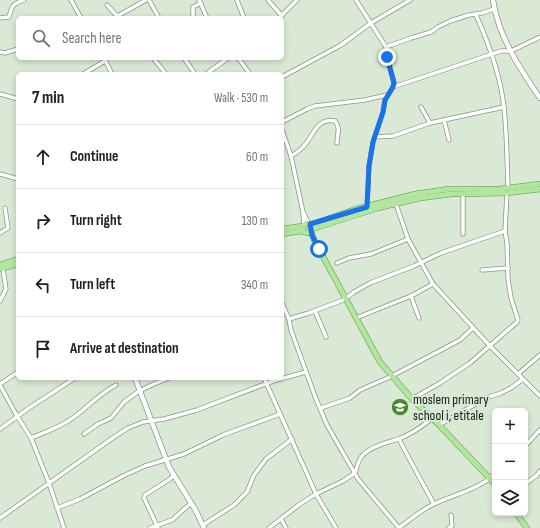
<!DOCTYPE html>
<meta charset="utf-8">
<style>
:root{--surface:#fff;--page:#f2f2f2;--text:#202124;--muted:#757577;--line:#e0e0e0}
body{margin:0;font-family:"Sofia Sans Condensed",sans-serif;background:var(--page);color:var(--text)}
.controls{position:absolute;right:12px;bottom:12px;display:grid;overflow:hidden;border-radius:6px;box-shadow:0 2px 6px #0003}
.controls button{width:36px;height:36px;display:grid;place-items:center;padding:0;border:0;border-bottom:1px solid var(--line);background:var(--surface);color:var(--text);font:20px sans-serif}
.stop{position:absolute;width:12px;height:12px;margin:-9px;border:3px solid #1a73e8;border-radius:50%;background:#fff}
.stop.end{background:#1a73e8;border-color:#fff;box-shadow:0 1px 4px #0008}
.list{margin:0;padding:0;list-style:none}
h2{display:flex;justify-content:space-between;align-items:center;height:52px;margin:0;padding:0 16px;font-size:17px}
h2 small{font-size:13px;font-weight:400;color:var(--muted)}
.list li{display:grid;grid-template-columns:26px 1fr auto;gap:12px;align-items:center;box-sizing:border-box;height:64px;padding:0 16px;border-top:1px solid var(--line)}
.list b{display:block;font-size:15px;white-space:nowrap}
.list em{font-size:13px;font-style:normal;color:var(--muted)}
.icon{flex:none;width:22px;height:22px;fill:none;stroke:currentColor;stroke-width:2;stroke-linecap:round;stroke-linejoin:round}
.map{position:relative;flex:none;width:540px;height:528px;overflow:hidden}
.search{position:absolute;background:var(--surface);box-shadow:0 2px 6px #0003;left:16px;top:16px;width:268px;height:44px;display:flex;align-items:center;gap:10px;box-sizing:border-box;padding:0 14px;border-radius:6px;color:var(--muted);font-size:15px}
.panel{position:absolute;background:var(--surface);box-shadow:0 2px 6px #0003;left:16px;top:72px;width:268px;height:308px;border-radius:6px}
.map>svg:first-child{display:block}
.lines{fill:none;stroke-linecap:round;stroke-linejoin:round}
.street-casing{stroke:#889684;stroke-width:5}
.secondary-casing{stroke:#889684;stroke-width:6}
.primary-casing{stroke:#5a9545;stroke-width:6}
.street{stroke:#fff;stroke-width:3.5}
.secondary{stroke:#fff;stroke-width:4.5}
.primary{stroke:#b2e69e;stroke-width:5}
.route{stroke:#1a73e8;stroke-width:5}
.labels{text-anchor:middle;stroke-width:4;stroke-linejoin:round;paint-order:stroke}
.poi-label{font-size:14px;fill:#181d16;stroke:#dae9d6;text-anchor:start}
</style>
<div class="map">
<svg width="540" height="528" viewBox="0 0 540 528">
<rect width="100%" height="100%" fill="#dae9d6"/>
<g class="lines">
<defs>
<g id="street">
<path d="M71,0L81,18"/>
<path d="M149,0L159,18"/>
<path d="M199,0L207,18"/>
<path d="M237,0L244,18"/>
<path d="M268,0L282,16"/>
<path d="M356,0L386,47L387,57L394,83L393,87L385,100L383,112L373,142L369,166L367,207"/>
<path d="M107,5L118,17"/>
<path d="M476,15C489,44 501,77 504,108C507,135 507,162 508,188"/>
<path d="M0,18L9,17C12,6 12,4 24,0"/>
<path d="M114,18L146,0"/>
<path d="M193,18V7L201,3"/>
<path d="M279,18L297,0"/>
<path d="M386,47L411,38L431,32L438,27L450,21L469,15L482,13L494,9"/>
<path d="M0,52L5,53L18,49"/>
<path d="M104,58L112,74"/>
<path d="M153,58L166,74"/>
<path d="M184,58L195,74"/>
<path d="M238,58L250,74"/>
<path d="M83,74L105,61"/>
<path d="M206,74L228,58"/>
<path d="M282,77L341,45L371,23L410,0"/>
<path d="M393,87L501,51H511L540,37"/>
<path d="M0,94L18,99"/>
<path d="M421,107L430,123"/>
<path d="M444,120L449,140"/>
<path d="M282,122L307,109L315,106L365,100L387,95"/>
<path d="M282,130L291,156L303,212L309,224"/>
<path d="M375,137L393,136L430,123L504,107"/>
<path d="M291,156C295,154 299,151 302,148C313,138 316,117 335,121C341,129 337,134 337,143"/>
<path d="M0,174L18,179"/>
<path d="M463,194V234"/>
<path d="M396,204L408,239L433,284L490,346L540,396"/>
<path d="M303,213L304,224"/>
<path d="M0,233L8,228L5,208"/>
<path d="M337,263L349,258L371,254L408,239"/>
<path d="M482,270L508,268"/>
<path d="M411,296L419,318"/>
<path d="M345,299L354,292L370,283L414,266L441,253L505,231"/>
<path d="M0,301L6,289L3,269"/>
<path d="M282,303L289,319L291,330L316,399L327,425L358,479L399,528"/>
<path d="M315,311L326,337"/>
<path d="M356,318L411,296L433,284"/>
<path d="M289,319L309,313L343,300"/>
<path d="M518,374L540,355"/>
<path d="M264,378L316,494L336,528"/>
<path d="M0,384L18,372"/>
<path d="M0,385L17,416L31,438L49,483L64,528"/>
<path d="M412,399L440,383L470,363L517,322L518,320L511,298L508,279L507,243L505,231L507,193"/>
<path d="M321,408L350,398L360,390L390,377L460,340L473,328"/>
<path d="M439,425L486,398L501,393L511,388L523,379"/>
<path d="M0,429L29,408L75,378"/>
<path d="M84,434L98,424L111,418L124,402L139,391L154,384L169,378"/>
<path d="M31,438C46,432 61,427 74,417C89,406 99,394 116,385"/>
<path d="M399,439C410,461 422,482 434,504"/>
<path d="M525,446L540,430"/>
<path d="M525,484L537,475L540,471"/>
<path d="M57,508L80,499L123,476L145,466L184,454L223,435L280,414"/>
<path d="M0,518L114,437L128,428L143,422L164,419L197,410L273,381L306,372"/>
<path d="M281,519L286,528"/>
<path d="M203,525L234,505L247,492L254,475L266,459L292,439"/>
<path d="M150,528L172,520L191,503"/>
<path d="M158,528L144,498L145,495L170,479L173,476"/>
<path d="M269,528L300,504L316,494L343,481L355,473C357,467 358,461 362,456C371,446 386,443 398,439C410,435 420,428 430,420"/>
<path d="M399,528C411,519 422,509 436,503C456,494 479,489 495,474"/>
<path d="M449,528L452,526L451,515"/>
</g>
<g id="secondary">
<path d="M493,0C498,36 520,69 540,98"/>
<path d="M135,378L169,467L196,511L204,528"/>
</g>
<g id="primary">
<path d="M310,225L356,209L415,194L449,189H499L540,184"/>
<path d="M282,229L303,226"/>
<path d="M312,229L378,208L420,198L452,194L507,193L540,189"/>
<path d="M311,231L307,233L304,232L302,229L303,226L307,223L311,226V231L314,240L380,362L412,399L439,425L495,484"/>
<path d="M282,234L301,231L304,232"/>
<path d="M0,265L18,259"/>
<path d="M0,269L18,264"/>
<path d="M516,513L527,528"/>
</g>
</defs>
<use href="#street" class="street-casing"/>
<use href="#secondary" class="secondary-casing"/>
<use href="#primary" class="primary-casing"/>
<use href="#street" class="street"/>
<use href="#secondary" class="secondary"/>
<use href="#primary" class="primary"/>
</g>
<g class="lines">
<path class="route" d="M319,249L312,235L310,224L367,207L369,166L373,142L383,112L385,100L393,87L394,83L387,57"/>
</g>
<defs>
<symbol id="school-disc" viewBox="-11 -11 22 22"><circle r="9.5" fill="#478a2d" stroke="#dae9d6"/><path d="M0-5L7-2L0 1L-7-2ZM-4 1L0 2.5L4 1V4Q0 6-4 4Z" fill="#fff"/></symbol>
</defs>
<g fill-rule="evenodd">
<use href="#school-disc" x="390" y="397" width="20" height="20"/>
</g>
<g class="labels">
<g class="poi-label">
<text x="413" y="404">moslem primary<tspan x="413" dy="16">school i, etitale</tspan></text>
</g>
</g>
</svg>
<div class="controls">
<button>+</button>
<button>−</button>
<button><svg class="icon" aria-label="layers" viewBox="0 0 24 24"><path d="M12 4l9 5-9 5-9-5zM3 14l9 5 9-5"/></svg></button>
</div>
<div class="stop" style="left:319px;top:249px"></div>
<div class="stop end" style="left:387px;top:57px"></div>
<div class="search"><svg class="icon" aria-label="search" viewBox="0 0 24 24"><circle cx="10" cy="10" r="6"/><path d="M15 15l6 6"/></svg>Search here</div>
<section class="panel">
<h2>7 min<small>Walk · 530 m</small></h2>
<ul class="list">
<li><svg class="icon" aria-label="ahead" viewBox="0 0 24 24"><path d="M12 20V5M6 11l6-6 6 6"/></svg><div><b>Continue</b></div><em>60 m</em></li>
<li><svg class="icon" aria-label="right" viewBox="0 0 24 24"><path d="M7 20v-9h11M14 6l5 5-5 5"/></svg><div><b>Turn right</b></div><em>130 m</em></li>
<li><svg class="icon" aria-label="left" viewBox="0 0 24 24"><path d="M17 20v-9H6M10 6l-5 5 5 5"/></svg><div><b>Turn left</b></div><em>340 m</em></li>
<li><svg class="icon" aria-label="arrive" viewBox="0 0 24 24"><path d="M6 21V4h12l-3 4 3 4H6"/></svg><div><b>Arrive at destination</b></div></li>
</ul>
</section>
</div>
